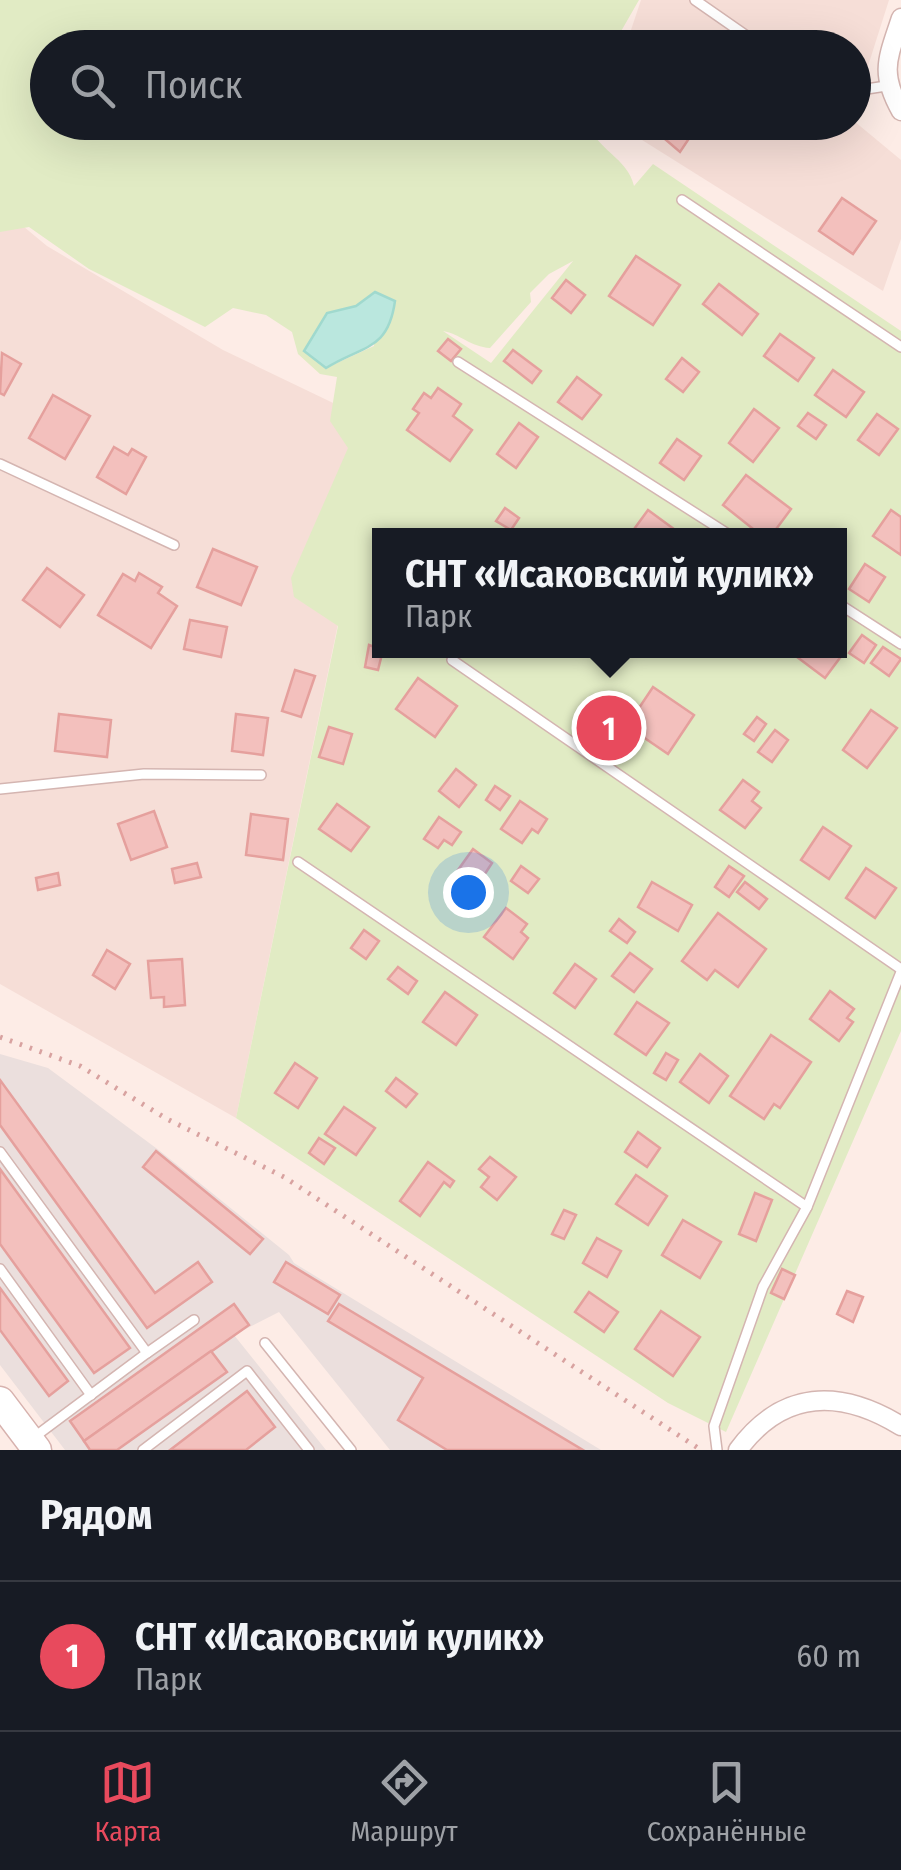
<!DOCTYPE html>
<html lang="ru">
<meta charset="utf-8">
<style>
:root{--surface:#171b24;--page:#20242c;--text:#f1f3f6;--muted:#9ea1a6;--line:#363941;--accent:#e84a5d}
body{margin:0;font-family:"Fira Sans Condensed",sans-serif;background:var(--page);color:var(--text)}
.you{position:absolute;left:468px;top:892px;width:35px;height:35px;margin:-25px;border:8px solid #fff;border-radius:50%;background:#1a73e8;box-shadow:0 0 0 15px #1a73e833}
.badge{display:grid;place-items:center;width:65px;height:65px;border-radius:50%;background:var(--accent);color:#fff;font-size:32px;font-weight:700}
.pin{position:absolute;translate:-50% -50%;border:5px solid #fff;box-shadow:0 2px 10px #0006}
.popup{position:absolute;left:372px;top:528px;width:475px;height:130px;box-sizing:border-box;display:grid;place-content:center;border-radius:0px;background:var(--surface);filter:drop-shadow(0 2px 8px #0005);font-size:32px;white-space:nowrap;color:var(--muted)}
.popup b{font-size:38px;color:var(--text)}
.popup::after{content:'';position:absolute;left:50%;top:100%;margin-left:-20px;border:20px solid transparent;border-top-color:var(--surface)}
.list{margin:0;padding:0;list-style:none}
h2{display:flex;justify-content:space-between;align-items:center;height:130px;margin:0;padding:0 40px;font-size:42px}
h2 small{font-size:32px;font-weight:400;color:var(--muted)}
.list li{display:grid;grid-template-columns:65px 1fr auto;gap:30px;align-items:center;box-sizing:border-box;height:150px;padding:0 40px;border-top:2px solid var(--line)}
.list b{display:block;font-size:38px;white-space:nowrap}
.list p{margin:0;font-size:32px;white-space:nowrap;color:var(--muted)}
.list em{font-size:32px;font-style:normal;color:var(--muted)}
.icon{flex:none;width:55px;height:55px;fill:none;stroke:currentColor;stroke-width:2;stroke-linecap:round;stroke-linejoin:round}
.map{position:relative;flex:none;width:901px;height:1450px;overflow:hidden}
.search{position:absolute;background:var(--surface);box-shadow:0 10px 40px #0002;left:30px;right:30px;top:30px;height:110px;display:flex;align-items:center;gap:25px;box-sizing:border-box;padding:0 35px;border-radius:55px;color:var(--muted);font-size:38px}
.sheet{height:280px;background:var(--surface)}
nav{display:flex;justify-content:space-around;align-items:center;box-sizing:border-box;height:140px;border-top:2px solid var(--line);background:var(--surface);font-size:28px;color:var(--muted)}
nav a{display:grid;justify-items:center;gap:5px}
nav .on{color:var(--accent)}
.map>svg:first-child{display:block}
.residential{fill:#f6ded7}
.industrial{fill:#ebdfdd}
.green{fill:#e1ebc4;fill-rule:evenodd}
.water{fill:#bae7de;stroke:#a0d9ce;stroke-width:2.5}
.building{fill:#f3c0bd;stroke:#e5a09d;stroke-width:2.5}
.lines{fill:none;stroke-linecap:round;stroke-linejoin:round}
.lane-casing{stroke:#d4b5b1;stroke-width:12}
.street-casing{stroke:#d4b5b1;stroke-width:21}
.secondary-casing{stroke:#d7b2ae;stroke-width:31}
.path{stroke:#d8a2a0;stroke-width:5;stroke-dasharray:2.5 8;stroke-linecap:butt}
.lane{stroke:#fff;stroke-width:9}
.street{stroke:#fff;stroke-width:18}
.secondary{stroke:#fff;stroke-width:28}
</style>
<div class="map">
<svg width="901" height="1450" viewBox="0 0 901 1450">
<rect width="100%" height="100%" fill="#fdece6"/>
<g class="residential">
<path d="M641,0H889L854,110V48H625Z"/>
<path d="M854,121L901,160V239L883,291L615,123Z"/>
<path d="M0,207L47,246L223,350L379,425L236,1118L0,984Z"/>
</g>
<path class="industrial" d="M0,1054L48,1068L160,1151L289,1255L294,1263L601,1450H390L279,1312L234,1335L326,1450H65L0,1365Z"/>
<path class="green" d="M0,0H639L612,47L48,48V122L589,123C595,149 628,158 634,186L653,164L901,331V1031L726,1432L668,1403L236,1118L338,626L294,597L291,578L348,448L330,421L337,377L320,374L298,354L292,332L266,315L233,308L205,327L89,269L29,227L0,232ZM573,261L491,363L443,331C460,334 471,347 490,348L531,302L530,293L549,274ZM375,292L374,346L326,368L304,351L327,313L356,306ZM379,536H839V650H379Z"/>
<path class="water" d="M375,292L395,301C388,351 363,345 326,368L304,351L327,313L356,306Z"/>
<g class="building">
<path d="M645,122H700L680,152Z"/>
<path d="M842,198L876,221L853,254L819,231Z"/>
<path d="M636,256L680,285L653,325L609,296Z"/>
<path d="M566,280L585,295L571,313L552,298Z"/>
<path d="M719,284L758,314L742,335L703,304Z"/>
<path d="M780,334L814,358L798,381L764,356Z"/>
<path d="M448,339L461,349L451,361L438,351Z"/>
<path d="M513,350L541,371L532,383L504,361Z"/>
<path d="M2,353L21,364L4,395L0,393Z"/>
<path d="M682,358L699,372L683,392L666,379Z"/>
<path d="M833,370L864,392L846,417L815,395Z"/>
<path d="M577,377L601,395L582,419L558,402Z"/>
<path d="M438,388L461,404L453,416L472,430L450,461L407,430L419,413L413,409L424,393L431,398Z"/>
<path d="M53,395L90,416L65,459L29,438Z"/>
<path d="M754,409L779,428L753,462L729,443Z"/>
<path d="M808,413L826,425L816,439L798,426Z"/>
<path d="M877,414L898,429L879,455L858,440Z"/>
<path d="M519,423L538,437L516,468L497,454Z"/>
<path d="M677,439L701,456L684,480L660,463Z"/>
<path d="M114,447L128,455L132,449L146,457L126,494L97,477Z"/>
<path d="M746,475L791,509L771,536H762L723,505Z"/>
<path d="M505,508L519,518L511,530L496,521Z"/>
<path d="M648,510L678,532L675,536H629Z"/>
<path d="M891,510L901,517V555L873,536Z"/>
<path d="M213,549L257,567L241,605L197,587Z"/>
<path d="M865,564L885,577L869,602L849,589Z"/>
<path d="M47,568L84,595L60,627L23,600Z"/>
<path d="M139,573L162,587L158,593L177,606L151,648L98,615L123,574L135,581Z"/>
<path d="M190,620L227,627L221,657L184,649Z"/>
<path d="M862,635L876,645L864,663L849,653Z"/>
<path d="M369,645L383,650L378,670L365,667Z"/>
<path d="M883,647L901,659L889,676L871,663Z"/>
<path d="M802,650H837L842,655L825,678L797,657Z"/>
<path d="M295,670L315,676L301,717L282,711Z"/>
<path d="M418,678L457,706L435,737L396,709Z"/>
<path d="M653,687L694,715L668,754L627,726Z"/>
<path d="M871,710L897,728L867,768L843,750Z"/>
<path d="M59,714L111,720L107,757L55,751Z"/>
<path d="M236,714L268,718L263,755L232,751Z"/>
<path d="M757,717L766,724L754,741L744,734Z"/>
<path d="M329,727L352,734L343,764L319,757Z"/>
<path d="M775,730L788,740L772,762L758,752Z"/>
<path d="M456,769L476,785L459,807L439,791Z"/>
<path d="M743,780L759,792L752,801L761,808L745,828L720,810Z"/>
<path d="M495,786L510,796L500,810L486,800Z"/>
<path d="M520,801L547,819L538,833L532,829L522,843L501,829Z"/>
<path d="M337,804L369,827L351,851L319,829Z"/>
<path d="M154,811L167,847L131,860L118,824Z"/>
<path d="M251,814L288,819L283,860L246,855Z"/>
<path d="M439,817L461,832L452,845L444,840L438,848L424,839Z"/>
<path d="M823,827L851,846L829,879L801,860Z"/>
<path d="M473,849L492,863L479,883L458,870Z"/>
<path d="M197,863L201,877L175,883L172,869Z"/>
<path d="M521,866L539,879L528,893L511,881Z"/>
<path d="M729,866L744,876L729,897L715,887Z"/>
<path d="M866,868L896,888L875,918L846,898Z"/>
<path d="M58,873L60,885L38,890L36,878Z"/>
<path d="M652,882L692,905L678,931L638,907Z"/>
<path d="M745,882L767,899L759,909L737,892Z"/>
<path d="M506,908L527,924L521,932L528,938L513,959L484,937Z"/>
<path d="M718,913L766,949L738,987L715,970L707,980L682,961Z"/>
<path d="M619,919L635,932L627,943L610,931Z"/>
<path d="M364,930L379,941L366,959L351,948Z"/>
<path d="M107,950L130,964L115,989L93,975Z"/>
<path d="M630,953L652,969L634,992L612,976Z"/>
<path d="M182,959L185,1005L164,1007V997L151,998L148,961Z"/>
<path d="M575,964L596,979L575,1008L554,993Z"/>
<path d="M398,967L417,981L408,994L388,979Z"/>
<path d="M830,991L854,1009L847,1018L853,1022L839,1041L810,1019Z"/>
<path d="M445,992L477,1015L456,1045L423,1022Z"/>
<path d="M637,1002L669,1023L646,1055L615,1034Z"/>
<path d="M771,1035L811,1062L780,1108L774,1104L764,1119L730,1096Z"/>
<path d="M666,1053L678,1060L666,1080L654,1073Z"/>
<path d="M700,1054L728,1076L709,1103L680,1082Z"/>
<path d="M295,1063L317,1078L298,1108L275,1093Z"/>
<path d="M396,1078L417,1094L406,1107L386,1091Z"/>
<path d="M0,1080L155,1293L198,1262L212,1282L147,1328L0,1125Z"/>
<path d="M344,1107L375,1128L356,1155L325,1134Z"/>
<path d="M638,1132L660,1148L647,1167L625,1152Z"/>
<path d="M319,1138L335,1148L324,1164L309,1153Z"/>
<path d="M156,1151L263,1239L250,1254L143,1167Z"/>
<path d="M490,1157L516,1177L497,1200L481,1187L489,1177L479,1169Z"/>
<path d="M428,1162L454,1181L450,1187L444,1182L420,1216L400,1201Z"/>
<path d="M0,1169L130,1348L94,1373L0,1244Z"/>
<path d="M636,1175L667,1196L648,1225L616,1204Z"/>
<path d="M755,1193L772,1200L756,1241L739,1234Z"/>
<path d="M564,1210L576,1215L564,1239L552,1234Z"/>
<path d="M683,1220L721,1242L700,1278L662,1255Z"/>
<path d="M597,1238L621,1251L607,1277L583,1263Z"/>
<path d="M286,1262L340,1295L328,1314L274,1282Z"/>
<path d="M782,1269L795,1275L784,1299L771,1293Z"/>
<path d="M0,1288L68,1381L49,1396L0,1330Z"/>
<path d="M847,1291L863,1297L853,1322L837,1314Z"/>
<path d="M589,1292L618,1312L604,1332L575,1312Z"/>
<path d="M234,1304L249,1325L84,1441L70,1421Z"/>
<path d="M339,1304L583,1450H447L398,1420L423,1378L328,1321Z"/>
<path d="M661,1311L700,1337L673,1376L635,1349Z"/>
<path d="M211,1351L227,1372L117,1450H90L84,1441Z"/>
<path d="M247,1391L275,1427L246,1450H170Z"/>
</g>
<g class="lines">
<defs>
<g id="lane">
<path d="M695,0L764,48"/>
<path d="M854,91L886,86"/>
<path d="M682,200L901,347"/>
<path d="M458,362L731,536"/>
<path d="M0,464L174,545"/>
<path d="M839,604L901,644"/>
<path d="M452,660L901,969"/>
<path d="M0,789L144,774L261,775"/>
<path d="M298,862L807,1207"/>
<path d="M0,1152L147,1353L194,1320"/>
<path d="M0,1269L91,1395"/>
<path d="M265,1343L351,1450"/>
<path d="M33,1438L147,1353"/>
<path d="M143,1450L247,1371L309,1450"/>
<path d="M717,1450L714,1426L763,1287L807,1207L901,972"/>
</g>
<g id="street">
<path d="M901,18C888,58 879,72 901,111"/>
<path d="M738,1450C782,1390 839,1388 901,1426"/>
</g>
<path id="secondary" d="M0,1401L37,1450"/>
</defs>
<use href="#lane" class="lane-casing"/>
<use href="#street" class="street-casing"/>
<use href="#secondary" class="secondary-casing"/>
<path class="path" d="M0,1037L80,1066L167,1119L284,1177L701,1450"/>
<use href="#lane" class="lane"/>
<use href="#street" class="street"/>
<use href="#secondary" class="secondary"/>
</g>
</svg>
<div class="you"></div>
<div class="pin badge" style="left:609px;top:728px">1</div>
<div class="popup"><b>СНТ «Исаковский кулик»</b>Парк</div>
<div class="search"><svg class="icon" aria-label="search" viewBox="0 0 24 24"><circle cx="10" cy="10" r="6"/><path d="M15 15l6 6"/></svg>Поиск</div>
</div>
<section class="sheet">
<h2>Рядом<small></small></h2>
<ul class="list">
<li><span class="badge">1</span><div><b>СНТ «Исаковский кулик»</b><p>Парк</p></div><em>60 m</em></li>
</ul>
</section>
<nav>
<a class="on"><svg class="icon" aria-label="map" viewBox="0 0 24 24"><path d="M3 6l6-2 6 2 6-2v14l-6 2-6-2-6 2zM9 4v14M15 6v14"/></svg>Карта</a>
<a><svg class="icon" aria-label="directions" viewBox="0 0 24 24"><path d="M12 3l9 9-9 9-9-9zM9 14v-3h6M13 9l2 2-2 2"/></svg>Маршрут</a>
<a><svg class="icon" aria-label="saved" viewBox="0 0 24 24"><path d="M7 4h10v16l-5-4-5 4z"/></svg>Сохранённые</a>
</nav>
